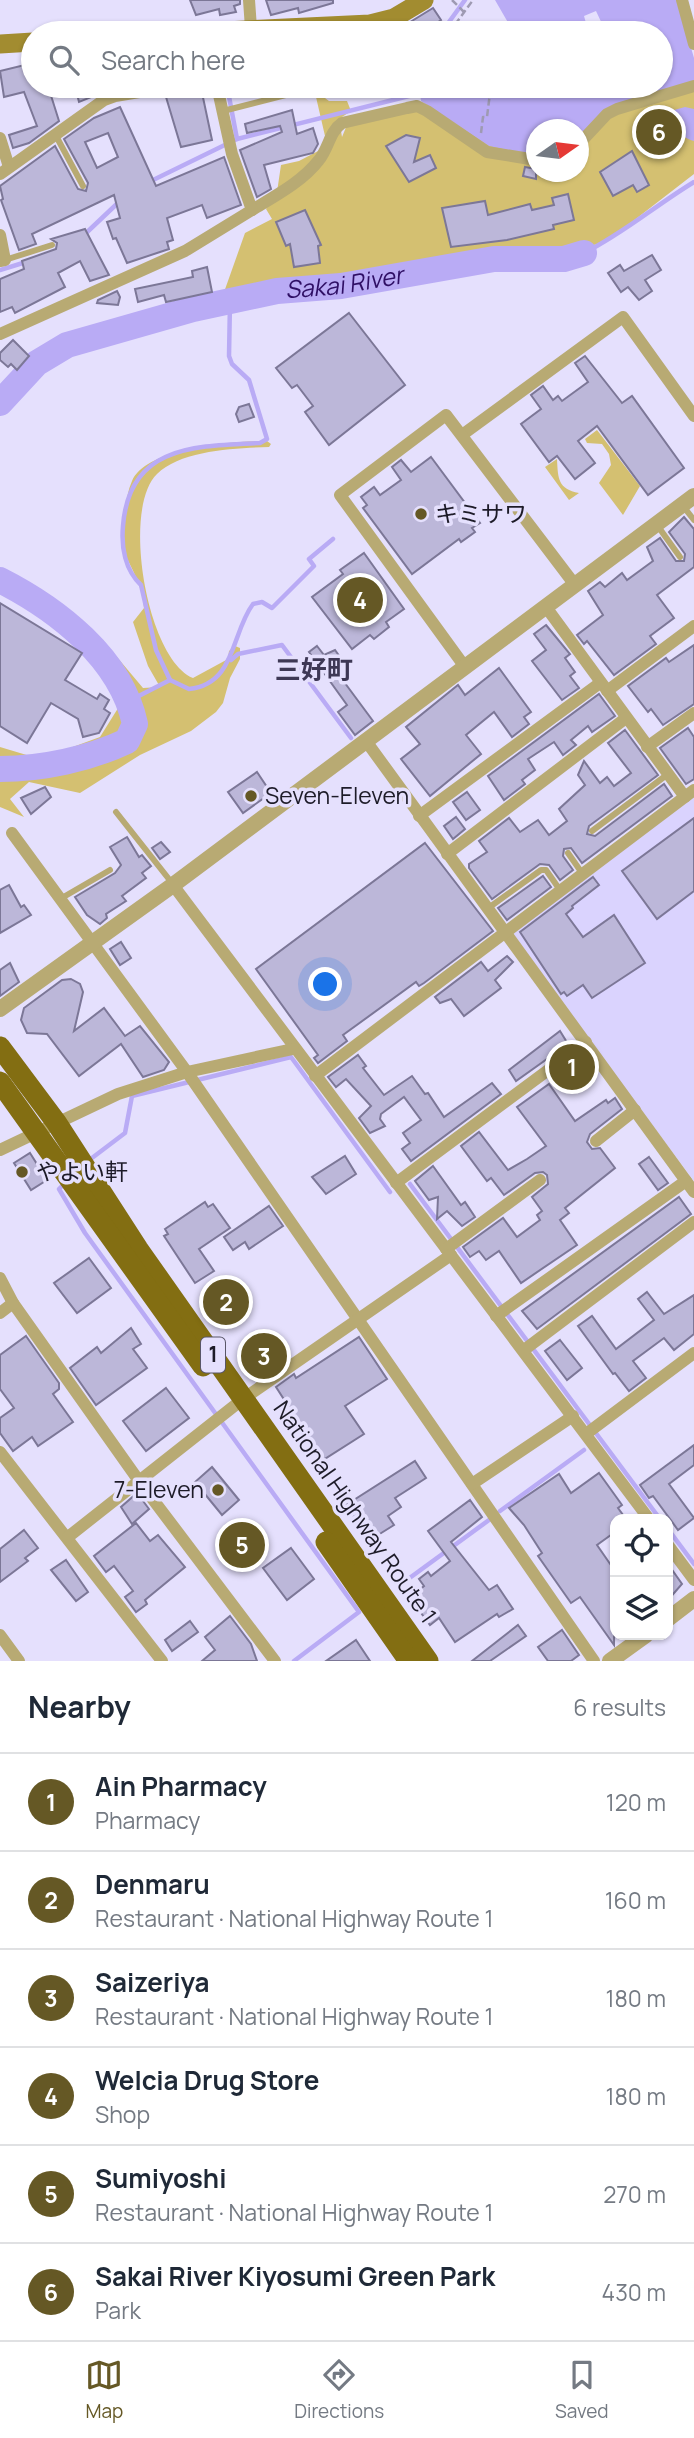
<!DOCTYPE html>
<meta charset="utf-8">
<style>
:root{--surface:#fff;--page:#f6f6f7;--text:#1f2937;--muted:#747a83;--line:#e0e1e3;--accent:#655825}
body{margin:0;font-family:Manrope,"Noto Sans JP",sans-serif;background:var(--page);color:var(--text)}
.controls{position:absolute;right:21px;bottom:21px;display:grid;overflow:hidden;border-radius:14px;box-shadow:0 2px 5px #0004}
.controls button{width:63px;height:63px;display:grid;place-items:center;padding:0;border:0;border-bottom:2px solid var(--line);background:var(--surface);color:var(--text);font:35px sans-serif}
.compass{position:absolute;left:526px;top:119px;width:63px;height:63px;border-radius:50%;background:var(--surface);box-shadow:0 2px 5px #0004;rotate:76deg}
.you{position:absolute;left:326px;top:985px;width:24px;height:24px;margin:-18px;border:5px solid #fff;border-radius:50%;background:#1a73e8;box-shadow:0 0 0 10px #1a73e833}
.badge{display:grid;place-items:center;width:46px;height:46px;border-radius:50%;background:var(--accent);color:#fff;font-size:23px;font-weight:700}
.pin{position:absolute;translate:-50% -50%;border:4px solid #fff;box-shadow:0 2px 7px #0006}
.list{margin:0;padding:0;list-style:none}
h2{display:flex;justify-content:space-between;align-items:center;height:91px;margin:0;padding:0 28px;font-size:30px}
h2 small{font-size:23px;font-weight:400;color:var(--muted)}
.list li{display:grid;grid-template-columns:46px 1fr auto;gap:21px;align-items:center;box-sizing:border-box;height:98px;padding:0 28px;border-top:2px solid var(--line)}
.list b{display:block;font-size:26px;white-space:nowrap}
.list p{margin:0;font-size:23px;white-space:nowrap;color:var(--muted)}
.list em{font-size:23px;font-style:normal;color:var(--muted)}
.icon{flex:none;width:38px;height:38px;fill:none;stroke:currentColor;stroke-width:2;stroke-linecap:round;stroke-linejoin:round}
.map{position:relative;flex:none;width:694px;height:1661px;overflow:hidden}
.search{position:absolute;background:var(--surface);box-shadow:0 2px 5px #0004;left:21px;right:21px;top:21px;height:77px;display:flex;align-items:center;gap:18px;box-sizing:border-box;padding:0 24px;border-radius:38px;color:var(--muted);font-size:26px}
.sheet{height:679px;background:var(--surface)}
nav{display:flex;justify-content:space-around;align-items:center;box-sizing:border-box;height:98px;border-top:2px solid var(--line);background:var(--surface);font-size:19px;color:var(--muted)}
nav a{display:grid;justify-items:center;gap:4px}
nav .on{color:var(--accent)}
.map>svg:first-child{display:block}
.built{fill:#dad3fe}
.green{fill:#d4c071}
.water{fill:#b9abf5}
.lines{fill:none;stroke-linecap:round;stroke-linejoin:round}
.stream{stroke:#b9abf5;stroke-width:4.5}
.river{stroke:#b9abf5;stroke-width:26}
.building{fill:#bcb7d9;stroke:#7c7797;stroke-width:2;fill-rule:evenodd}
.path{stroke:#9e9ab2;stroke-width:2.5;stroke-dasharray:7 3.5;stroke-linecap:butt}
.service{stroke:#b8aa73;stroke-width:6}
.minor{stroke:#b8aa73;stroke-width:12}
.tertiary{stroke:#b8aa73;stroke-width:16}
.secondary{stroke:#a28c30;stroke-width:19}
.trunk{stroke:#836e12;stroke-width:21}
.poi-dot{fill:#655825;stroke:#e5e0fd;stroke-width:2.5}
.labels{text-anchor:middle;stroke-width:7;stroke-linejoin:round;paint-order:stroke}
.shield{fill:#e5e0fd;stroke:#595668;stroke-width:2}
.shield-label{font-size:21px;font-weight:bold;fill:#1d1b28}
.poi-label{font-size:23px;fill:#1d1b28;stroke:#e5e0fd;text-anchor:start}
.street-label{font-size:23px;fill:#1d1b28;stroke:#e5e0fd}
.water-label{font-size:24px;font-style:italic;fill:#2f0f65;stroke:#e5e0fd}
.quarter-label{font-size:26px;font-weight:bold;fill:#3e3855;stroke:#e5e0fd}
</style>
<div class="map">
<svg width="694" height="1661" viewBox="0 0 694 1661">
<rect width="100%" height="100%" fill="#e5e0fd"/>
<path class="built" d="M694,795V1181L512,936V930Z"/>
<g class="green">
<path d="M694,84V174L606,242L561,253H518L223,295L245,233L272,219L266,209L277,192L281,165L299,161L322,149L325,136L316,97L321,95L329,101H347L351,111L339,119L342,137L349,120L417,106L536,162V172H578L579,149L610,117Z"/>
<path d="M597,430L640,486L623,515L599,483L611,465L609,454L602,444L587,443L585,439Z"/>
<path d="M267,441L271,444L269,447C236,448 181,450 157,474C121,509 147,659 193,678L228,659L229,651L235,646L240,648V659L230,678L223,703L216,712L191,731L140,755L80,793L29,782L10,799L24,817L0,807V747L40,759L100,737L120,705L100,661L111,650L143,688L160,687L148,666L133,622L144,608C143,585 130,567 121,545C127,524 123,501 132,481C147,447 233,441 267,441Z"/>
<path d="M557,459C558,479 558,489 579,493L569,500L545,467Z"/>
</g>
<g class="water">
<path d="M495,0H677L694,58V82L617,104L579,141L578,130H536V156L489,146L421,101L419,87L661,86V33H592L604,28L596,11L584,16L586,23L553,33H514Z"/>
<path d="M685,107L694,109V141C679,137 672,126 674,110Z"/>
</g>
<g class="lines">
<g class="stream">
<path d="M441,33L465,0"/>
<path d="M227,86L237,139"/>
<path d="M149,182L237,139L425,92"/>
<path d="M84,235L121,200"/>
<path d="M584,253C624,233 656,205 694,182"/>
<path d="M0,270L26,262"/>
<path d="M231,660L238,654L282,645L351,738"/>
<path d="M170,680L189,689C236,684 231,633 253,604L262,602L272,608L314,566L309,559L333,539"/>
<path d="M129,701L170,680L156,650L141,585C125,570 121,547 123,526C129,445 195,446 260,443L267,439L249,380L232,364L229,356L230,302"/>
<path d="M88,1161L125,1133L132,1096L291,1057L390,1192"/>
<path d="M64,1184L59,1189L85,1233L359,1612L294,1661"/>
<path d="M410,1184L660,1519"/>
<path d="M500,1511L584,1450"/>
<path d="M668,1529L694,1564"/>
<path d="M400,1585L489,1520"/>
</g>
<g class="river">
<path id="s1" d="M0,403L37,363L67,345L193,309L277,291L341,286L494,259H564L584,253"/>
<path d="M0,580C57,609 121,658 135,724L127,741C89,759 42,769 0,769"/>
</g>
</g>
<g class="building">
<path d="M190,0H240V4L234,6L236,12L220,15L219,9L196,15Z"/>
<path d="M266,0H333V3L299,13L298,8L271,15Z"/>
<path d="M433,8L441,20L427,30L424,26L413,33L407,24Z"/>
<path d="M33,63V86H48L59,121L29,143L13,148L9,135L37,126L24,92L4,97L0,71Z"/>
<path d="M75,86H92L94,96L79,102Z"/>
<path d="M201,88L212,140L181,147L166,97Z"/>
<path d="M120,107L156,186L224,157L241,205L207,218L202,205L167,218L173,240L167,242L169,249L127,263L116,238L113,239L107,222L120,218L114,195L32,234L36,244L19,250L1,200L3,199L0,186L55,146L78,189L86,191L88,183L64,139L94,118ZM108,133L118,157L97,168L85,142Z"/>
<path d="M292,110L297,134L313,128L318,144L313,153L264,165L271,189L257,197L240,150L282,132L280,126L247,133L245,124Z"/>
<path d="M406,135L420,138L414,162L430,155L436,168L409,182L386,146Z"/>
<path d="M632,151L649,185L637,192L633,185L613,196L600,172Z"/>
<path d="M525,167L536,169V179L523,176Z"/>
<path d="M568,194L574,220L553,225L554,229L507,240L451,247L442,208L485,201L488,215L530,204L532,210L554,205L552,198Z"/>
<path d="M305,210L321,245L318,246L320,263L294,267L290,244L286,246L276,222Z"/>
<path d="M85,229L109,275L90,281L80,261L58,273L65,287L15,313L12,307L0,312V279L24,269L22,261L56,249L57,243L51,239Z"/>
<path d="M652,255L661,270L645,280L652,291L639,300L628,287L621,292L608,273L620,265L624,271Z"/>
<path d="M207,267L212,292L166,302L164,295L138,302L135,289L193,277L192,271Z"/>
<path d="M117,291L120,297L118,305L97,303L98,300Z"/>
<path d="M349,313L405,385L329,445L305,412L313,406L297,385L292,388L276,368Z"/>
<path d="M13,340L29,356L17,370L11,364L8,367L0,360V353Z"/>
<path d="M585,356L622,403L632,396L684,468L648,495L597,426L578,441L595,463L575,479L557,456L549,462L521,424L541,409L531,395L543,386L553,400L558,396L562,401L588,382L575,363Z"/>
<path d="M249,404L254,417L239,422L236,414L239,407Z"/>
<path d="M431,457L480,523L472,528L475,532L461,542L459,539L412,574L363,508L367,505L361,497L374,487L380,495L401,480L392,467L401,460L411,472Z"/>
<path d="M684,517L694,529V567L657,595L674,618L650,636L656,644L614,675L587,641L584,644L577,635L603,615L588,591L600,582L605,587L622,573L627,580L653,561L647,547L660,538L676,561H684L685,554L669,532Z"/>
<path d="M364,553L404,609L386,622L389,627L374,639L370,635L352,649L312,597L343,574L340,570Z"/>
<path d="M0,603L82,653L65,680L97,699L100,694L109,700L104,709L110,713L99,733L83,737L78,719L51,703L27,743L0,726Z"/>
<path d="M546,625L570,654L565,658L575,672L570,676L579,688L562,700L532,661L546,650L534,634Z"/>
<path d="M694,645V704L663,725L651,709L648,712L628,686L666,658L669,662Z"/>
<path d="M317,646L324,655L335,650L345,664L336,671L373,721L355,735L338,712L347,705L309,652Z"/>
<path d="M499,668L531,712L524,717L529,724L512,737L494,712L466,735L481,754L430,796L401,759L420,744L406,727L458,685L465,695Z"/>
<path d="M599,694L615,716L592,732L588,726L571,740L576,745L563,755L554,742L528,759L535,770L522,780L525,784L504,800L488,776Z"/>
<path d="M688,728L694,737V779L686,784L660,748Z"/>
<path d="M625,730L658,775L589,826L587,834L595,836L664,784L672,796L582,863L571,848L564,849L563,856L573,870L560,880L549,865L540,864L492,899L469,868V864L487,852L479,841L509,818L520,832L538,820L549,835L567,821L559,809L585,785L578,775L584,761L600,783L607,777L614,786L631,773L608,743Z"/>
<path d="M257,772L271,793L243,813L228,792Z"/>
<path d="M45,787L51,797L31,814L21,798Z"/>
<path d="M467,792L480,810L466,820L453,802Z"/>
<path d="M456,817L465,829L453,839L444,826Z"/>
<path d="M694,818V891L657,919L622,871Z"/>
<path d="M127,837L139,857L142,855L151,866L142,873L146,878L122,896L126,901L106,914L107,918L100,924L87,915L75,897L115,873L121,865L110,847Z"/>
<path d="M161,842L170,852L160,859L152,848Z"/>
<path d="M425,843L493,931L424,983L419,986L416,982L343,1035L347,1041L318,1063L314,1058L318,1055L256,969Z"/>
<path d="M543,876L551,887L507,920L498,908Z"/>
<path d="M593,877L599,885L572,906L573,908L566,914L583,937L614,915L645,963L592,998L583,985L567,996L564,992L561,994L520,932Z"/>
<path d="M9,885L21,907L24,905L31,915L0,933V890Z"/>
<path d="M121,942L131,958L120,965L110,949Z"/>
<path d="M507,956L513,962L495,980L501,988L464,1016L451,999L440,1003L435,997L481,962L488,971Z"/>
<path d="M10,963L19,982L0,996V970Z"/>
<path d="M71,979L80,984L83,992L74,1031L104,1008L125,1036L140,1026L169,1062L164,1070L143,1077L121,1044L79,1076L47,1034L27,1033L21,1020L24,1008L62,980Z"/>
<path d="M560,1031L568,1044L516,1081L509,1070Z"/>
<path d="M358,1055L366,1066L363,1068L384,1095L412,1076L425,1094L428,1093L444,1117L492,1083L501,1094L411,1161L402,1149L410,1143L403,1133L421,1120L404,1097L381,1114L380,1119L385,1126L370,1133L359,1118L371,1106L346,1079L336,1087L328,1077Z"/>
<path d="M578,1059L584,1066L565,1081L559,1073Z"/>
<path d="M549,1084L575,1121L606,1100L608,1103L615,1098L622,1109L590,1134L587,1142L592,1149L600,1148L615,1168L565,1208L569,1213L560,1220L577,1245L521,1283L499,1251L486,1260L479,1251L470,1257L463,1247L503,1218L517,1237L540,1220L537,1215L542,1211L532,1197L548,1184L547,1175L543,1172L535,1173L504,1195L491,1178L487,1181L461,1146L479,1132L508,1170L527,1159L546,1146L517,1107Z"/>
<path d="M30,1153L47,1180L31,1190L14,1163Z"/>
<path d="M345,1156L356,1174L326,1194L312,1177Z"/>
<path d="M649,1157L668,1183L658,1190L639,1164Z"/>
<path d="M433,1166L461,1205L465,1202L475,1217L462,1226L447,1211L437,1219L438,1197L429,1200L415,1181Z"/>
<path d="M679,1197L691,1214L537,1329L522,1311Z"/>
<path d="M205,1202L208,1207L213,1204L230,1228L199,1249L214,1271L195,1283L164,1236L168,1234L165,1229Z"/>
<path d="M269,1206L283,1226L249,1249L245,1242L233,1250L224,1237Z"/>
<path d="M89,1258L111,1288L77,1313L54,1283Z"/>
<path d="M230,1286L242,1301L221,1316L210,1301Z"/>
<path d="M647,1292L664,1314L694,1295V1334L674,1350L664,1338L633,1361L646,1378L629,1391L615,1373L613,1374L578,1326L592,1316L616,1349L654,1320L638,1299Z"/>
<path d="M131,1328L141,1344L133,1349L147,1368L96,1405L70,1368L97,1347L101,1353Z"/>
<path d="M268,1333L285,1359L258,1378L240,1352Z"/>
<path d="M26,1336L59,1383V1389L53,1394L73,1422L38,1446L32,1437L13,1451L0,1433V1418L14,1408L0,1389V1355Z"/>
<path d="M359,1337L387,1379L345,1406L364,1434L323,1460L276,1387L294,1374L296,1378Z"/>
<path d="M560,1340L582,1368L567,1380L545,1351Z"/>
<path d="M166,1388L189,1418L146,1451L123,1421Z"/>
<path d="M694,1445V1465L669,1484L694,1518L678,1530L653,1496L649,1498L640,1485Z"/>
<path d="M415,1461L426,1478L395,1498L401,1507L388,1516L394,1525L370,1540L346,1505Z"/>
<path d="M212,1467L239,1500L222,1515L195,1482Z"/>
<path d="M599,1473L622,1505L618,1508L626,1519H615V1532L597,1545L615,1571L614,1645L580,1597L571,1603L538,1556L542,1553L524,1525L509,1508L559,1474L571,1493Z"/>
<path d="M137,1493L149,1509L132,1524L121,1507Z"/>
<path d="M470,1500L482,1517L451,1542L489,1590L497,1585L513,1609L499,1617L497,1614L455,1642L439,1618L430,1625L410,1598L424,1586L419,1579L428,1572L431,1576L450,1561L428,1531Z"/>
<path d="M136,1523L150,1541L158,1535L185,1567L145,1600L147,1604L136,1612L125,1597L133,1591L114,1566L106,1572L94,1556Z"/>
<path d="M244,1526L257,1542L254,1549L258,1555L241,1569L236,1563L233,1566L217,1548Z"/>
<path d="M24,1530L38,1548L25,1558L28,1561L0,1582V1549Z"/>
<path d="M291,1548L314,1579L287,1600L263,1568Z"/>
<path d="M66,1560L88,1592L76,1601L51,1570Z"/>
<path d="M668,1564L682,1584L668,1600Z"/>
<path d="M230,1616L251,1644L257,1661H202L215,1650L205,1637Z"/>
<path d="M190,1621L198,1632L172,1651L165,1640Z"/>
<path d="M518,1625L526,1636L490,1661H472Z"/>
<path d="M562,1630L579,1655L571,1661H548L538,1647Z"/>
<path d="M356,1640L370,1661H326Z"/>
</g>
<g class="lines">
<g class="path">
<path d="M452,0L464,12"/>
<path d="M449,33L473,0"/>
<path d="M481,133L483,117H487L490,93H493L494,86"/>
</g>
<g class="service">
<path d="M223,111L309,89"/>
<path d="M55,134L83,186"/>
<path d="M5,260L52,245"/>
<path d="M683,506L694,520"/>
<path d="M657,525L680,557"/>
<path d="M116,812L172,883"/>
<path d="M592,831L668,774"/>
<path d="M568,853L582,873"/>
<path d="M60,899L110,870"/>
<path d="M487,909L541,870H546L560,890"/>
</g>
<g class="minor">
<path d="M249,0L251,28"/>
<path d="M682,0L694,44"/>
<path d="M0,138L9,167"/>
<path d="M578,145L607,114L617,109L694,86"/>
<path d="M0,174L104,100L115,96L176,86"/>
<path d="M252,210C275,196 302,182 319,160C329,148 329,132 342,123L407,108L417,106L427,111L487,152L536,160"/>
<path d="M0,235L5,260L0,261"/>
<path d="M0,334L185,251L252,210L232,154L217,86"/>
<path d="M462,435L623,317L694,416"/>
<path d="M546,607L685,797"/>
<path d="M465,667L340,495L446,415L575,585"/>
<path d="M607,691L694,626"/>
<path d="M366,741L694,1192"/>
<path d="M647,747L694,713"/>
<path d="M419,816L600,683"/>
<path d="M12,833L187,1072L594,1661"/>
<path d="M447,854L626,718"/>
<path d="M173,885L649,1519"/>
<path d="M315,1076L694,790"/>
<path d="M596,1141L635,1110"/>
<path d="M0,1150L118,1094L187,1072L293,1049"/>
<path d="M396,1183L586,1042"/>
<path d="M446,1249L540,1180"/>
<path d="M0,1278L13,1303L139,1481L275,1661"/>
<path d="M0,1313L13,1303"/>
<path d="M496,1316L686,1181"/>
<path d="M524,1350L694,1222"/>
<path d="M586,1434L694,1353"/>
<path d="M0,1452L162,1661"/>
<path d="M472,1484L573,1416"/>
<path d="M68,1537L243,1399L451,1255"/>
<path d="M668,1545L694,1580"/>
<path d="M0,1635L19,1661"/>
</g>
<g class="tertiary">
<path d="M0,1009L173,885L694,496"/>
<path d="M668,1619L694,1599"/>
<path d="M610,1661L646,1635"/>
</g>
<g class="secondary">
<path d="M182,33L370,24L394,18L424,0"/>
<path d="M0,44L33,42"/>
</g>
<g class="trunk">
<path d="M0,1047L56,1122L138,1249L428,1661"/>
<path d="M0,1082L203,1366"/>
<path d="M326,1542L409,1661"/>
</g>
</g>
<g class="poi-dot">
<circle cx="421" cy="514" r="7"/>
<circle cx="251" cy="796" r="7"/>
<circle cx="22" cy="1172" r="7"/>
<circle cx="218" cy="1490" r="7"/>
</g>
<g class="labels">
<rect class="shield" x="201" y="1337.5" width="24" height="35" rx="5"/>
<g class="shield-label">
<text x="213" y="1362">1</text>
</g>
<g class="poi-label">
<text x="435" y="522">キミサワ</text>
<text x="265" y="804">Seven-Eleven</text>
<text x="36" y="1180">やよい軒</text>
<text x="204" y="1498" text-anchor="end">7-Eleven</text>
</g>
<g class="street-label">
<text transform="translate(355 1512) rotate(55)" y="8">National Highway Route 1</text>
</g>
<g class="water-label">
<text dy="8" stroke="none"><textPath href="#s1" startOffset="374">Sakai River</textPath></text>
</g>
<g class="quarter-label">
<text x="314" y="679">三好町</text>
</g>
</g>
</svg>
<div class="controls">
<button><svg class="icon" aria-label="locate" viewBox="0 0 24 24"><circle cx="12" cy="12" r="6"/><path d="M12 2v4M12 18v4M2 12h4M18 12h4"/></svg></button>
<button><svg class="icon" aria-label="layers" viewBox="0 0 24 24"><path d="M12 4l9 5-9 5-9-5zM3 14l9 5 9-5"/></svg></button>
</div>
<svg class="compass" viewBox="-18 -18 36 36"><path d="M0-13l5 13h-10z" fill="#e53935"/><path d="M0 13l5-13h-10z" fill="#747a83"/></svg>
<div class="you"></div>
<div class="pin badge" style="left:572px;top:1067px">1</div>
<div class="pin badge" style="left:226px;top:1302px">2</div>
<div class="pin badge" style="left:264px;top:1356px">3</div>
<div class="pin badge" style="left:360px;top:600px">4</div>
<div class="pin badge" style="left:242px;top:1545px">5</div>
<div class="pin badge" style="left:659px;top:132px">6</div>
<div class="search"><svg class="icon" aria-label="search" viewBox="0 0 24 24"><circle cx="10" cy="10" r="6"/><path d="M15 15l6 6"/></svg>Search here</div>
</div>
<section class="sheet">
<h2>Nearby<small>6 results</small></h2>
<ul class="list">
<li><span class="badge">1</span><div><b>Ain Pharmacy</b><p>Pharmacy</p></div><em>120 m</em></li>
<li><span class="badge">2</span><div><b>Denmaru</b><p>Restaurant · National Highway Route 1</p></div><em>160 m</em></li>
<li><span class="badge">3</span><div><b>Saizeriya</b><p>Restaurant · National Highway Route 1</p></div><em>180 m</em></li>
<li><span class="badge">4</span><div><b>Welcia Drug Store</b><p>Shop</p></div><em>180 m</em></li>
<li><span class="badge">5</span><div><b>Sumiyoshi</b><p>Restaurant · National Highway Route 1</p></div><em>270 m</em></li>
<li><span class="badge">6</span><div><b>Sakai River Kiyosumi Green Park</b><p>Park</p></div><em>430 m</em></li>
</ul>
</section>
<nav>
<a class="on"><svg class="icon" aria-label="map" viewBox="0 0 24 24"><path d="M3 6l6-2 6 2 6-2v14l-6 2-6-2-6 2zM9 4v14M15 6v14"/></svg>Map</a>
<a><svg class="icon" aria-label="directions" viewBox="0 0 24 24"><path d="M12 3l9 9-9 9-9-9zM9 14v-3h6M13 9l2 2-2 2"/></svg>Directions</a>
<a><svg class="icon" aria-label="saved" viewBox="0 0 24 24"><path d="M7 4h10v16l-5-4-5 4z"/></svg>Saved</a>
</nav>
